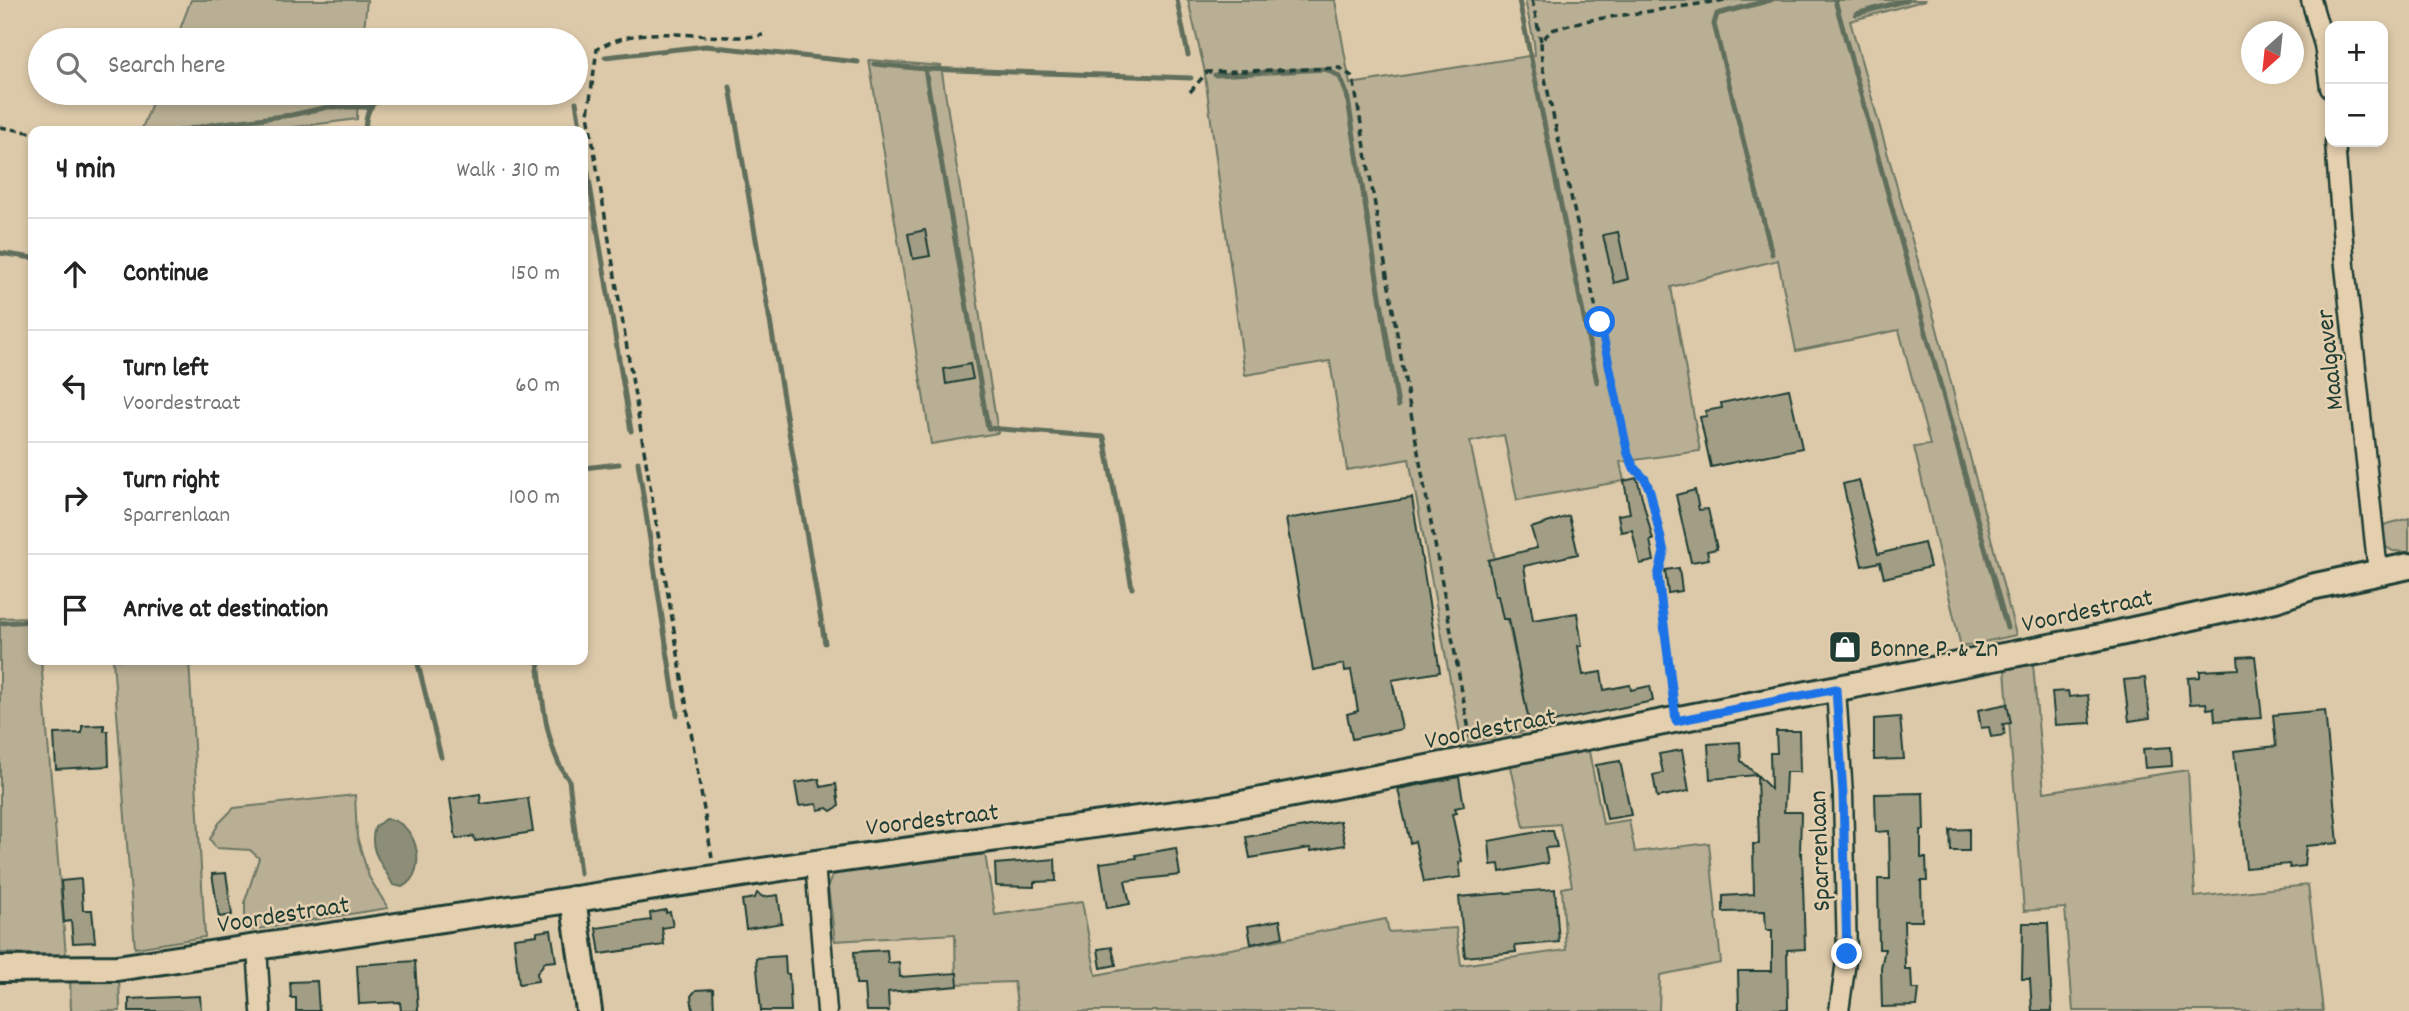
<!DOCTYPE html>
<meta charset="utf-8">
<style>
:root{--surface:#fff;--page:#f2f2f2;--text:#222;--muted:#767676;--line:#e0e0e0}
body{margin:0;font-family:Dekko,sans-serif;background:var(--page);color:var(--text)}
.controls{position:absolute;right:21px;top:21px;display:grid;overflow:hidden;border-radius:14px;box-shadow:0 4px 10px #0003}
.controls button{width:63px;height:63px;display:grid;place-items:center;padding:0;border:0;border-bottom:2px solid var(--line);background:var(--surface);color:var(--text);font:35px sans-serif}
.compass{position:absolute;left:2241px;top:21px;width:63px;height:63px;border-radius:50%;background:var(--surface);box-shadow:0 4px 10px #0003;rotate:207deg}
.stop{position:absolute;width:21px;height:21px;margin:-16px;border:5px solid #1a73e8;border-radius:50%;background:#fff}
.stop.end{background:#1a73e8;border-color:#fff;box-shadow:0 2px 7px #0008}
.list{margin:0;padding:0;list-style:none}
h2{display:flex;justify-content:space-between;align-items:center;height:91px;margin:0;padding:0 28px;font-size:30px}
h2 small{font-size:23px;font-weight:400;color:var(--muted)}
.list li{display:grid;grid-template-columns:46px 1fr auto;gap:21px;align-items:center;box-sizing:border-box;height:112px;padding:0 28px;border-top:2px solid var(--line)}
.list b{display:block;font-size:26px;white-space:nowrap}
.list p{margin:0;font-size:23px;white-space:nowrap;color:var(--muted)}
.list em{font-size:23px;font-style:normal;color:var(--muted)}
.icon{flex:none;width:38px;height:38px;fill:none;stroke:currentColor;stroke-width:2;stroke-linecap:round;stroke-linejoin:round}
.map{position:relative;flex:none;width:2409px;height:1011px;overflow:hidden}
.search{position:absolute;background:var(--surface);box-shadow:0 4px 10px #0003;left:28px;top:28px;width:560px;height:77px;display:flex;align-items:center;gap:18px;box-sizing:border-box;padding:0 24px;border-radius:38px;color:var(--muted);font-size:26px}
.panel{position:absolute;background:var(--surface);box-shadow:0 4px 10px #0003;left:28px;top:126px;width:560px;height:539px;border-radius:14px}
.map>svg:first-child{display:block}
.green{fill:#b9af94;stroke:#6c7664;stroke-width:2}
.water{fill:#8c8e77;stroke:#606e5c;stroke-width:2}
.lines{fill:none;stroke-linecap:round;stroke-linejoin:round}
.stream{stroke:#606e5c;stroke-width:5}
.building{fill:#a29e85;stroke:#1f3d34;stroke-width:2}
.street-casing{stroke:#1f3d34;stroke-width:23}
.secondary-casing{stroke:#1f3d34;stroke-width:30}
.path{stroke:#1f3d34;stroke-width:3.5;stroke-dasharray:7 5;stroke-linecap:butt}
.street{stroke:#e4cfae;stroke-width:18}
.secondary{stroke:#e4cfae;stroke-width:24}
.route{stroke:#1a73e8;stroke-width:9}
.labels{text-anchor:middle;stroke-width:5;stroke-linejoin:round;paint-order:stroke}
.street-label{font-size:26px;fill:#1f3d34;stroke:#e4cfae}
.poi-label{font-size:26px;fill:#1f3d34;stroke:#e4cfae;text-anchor:start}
</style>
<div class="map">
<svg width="2409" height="1011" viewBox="0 0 2409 1011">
<rect width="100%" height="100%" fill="#dcc9a9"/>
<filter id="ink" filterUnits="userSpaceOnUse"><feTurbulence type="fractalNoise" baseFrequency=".0143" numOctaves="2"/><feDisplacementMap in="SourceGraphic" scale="14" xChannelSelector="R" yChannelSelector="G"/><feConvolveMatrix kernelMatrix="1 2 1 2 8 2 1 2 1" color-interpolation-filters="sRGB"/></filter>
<g filter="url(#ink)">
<g class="green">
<path d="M191,0H367L363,40H176Z"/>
<path d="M1188,0H1335L1350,84L1535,55L1534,43L1525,0H1926L1850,21L1935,321L2016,635L1961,647L1914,447L1930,445L1899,330L1796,351L1778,260L1671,287L1700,451L1620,462L1624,481L1517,500L1504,435L1470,442L1531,730L1462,744L1409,459L1347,470L1330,361L1245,375L1204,68Z"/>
<path d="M869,60L941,66L998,433L931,444Z"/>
<path d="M156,93H358L357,119L265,131H141Z"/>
<path d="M2409,518V552L2393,551L2386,547L2380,526Z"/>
<path d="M33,617V660H41L66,955L0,953V618Z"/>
<path d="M113,660H189L205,937L135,948Z"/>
<path d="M2033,664L2044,792L2188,770L2195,897L2308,885L2323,1011H2073L2065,908L2024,911L2005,670Z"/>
<path d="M1588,746L1603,824L1629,820L1635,852L1709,843L1721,963L1660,975L1659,1011H1018L1014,982L956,984L955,934L835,941L828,886L832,876L843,870L985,854L995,915L1082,902L1096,975L1386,919L1389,932L1456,928L1461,965L1566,950L1562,888L1572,886L1560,824L1524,827L1510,762Z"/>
<path d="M355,795L357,837L369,877L388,908L245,931V901L259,858L250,850L216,848L210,839L219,823L234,808Z"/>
<path d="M119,974L120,1011H71L70,977Z"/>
</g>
<path class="water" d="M385,819C417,819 430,873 402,887L393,885C384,865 367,852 375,827Z"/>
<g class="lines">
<g class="stream">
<path d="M1177,0L1188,55"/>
<path d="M1519,0L1597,382"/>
<path d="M1771,0L1717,14L1714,24L1772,254"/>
<path d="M1835,0L2007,628"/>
<path d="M1856,14L1907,0"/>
<path d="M605,57L706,46L858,62"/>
<path d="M576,62L584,61"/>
<path d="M874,64L925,69L1191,78"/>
<path d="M925,69L988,428L1104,437L1132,588"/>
<path d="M1215,75L1326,69L1340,77L1347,94L1398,406"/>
<path d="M730,87L825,643"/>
<path d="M576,102L581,131"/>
<path d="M179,131L215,124L292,115L328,107H371"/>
<path d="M365,131C366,102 375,100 401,93"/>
<path d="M583,144L631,431"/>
<path d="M0,253L33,258"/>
<path d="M638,462L677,715"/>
<path d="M583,468L619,464"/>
<path d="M0,623L33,621"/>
<path d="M417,660L441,757"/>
<path d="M538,660C542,696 546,752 569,780L580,873"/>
</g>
</g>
<g class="building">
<path d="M925,230L930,256L913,259L908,234Z"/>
<path d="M1618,232L1628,279L1614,283L1603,235Z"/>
<path d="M970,364L973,379L946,384L944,369Z"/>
<path d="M1789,389L1802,448L1711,467L1700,417L1707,416L1705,411L1722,408L1721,403Z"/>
<path d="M1637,478L1653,540H1650L1654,561L1640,564L1632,530L1621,532L1618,515L1630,513L1624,481Z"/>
<path d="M1859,480L1878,554L1924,543L1930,567L1884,578L1880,562L1862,566L1843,484Z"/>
<path d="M1695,490L1699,510L1708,509L1717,549L1707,551L1709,559L1691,562L1676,495Z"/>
<path d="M1412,498L1440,672L1392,680L1402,729L1352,739L1347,714L1358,711L1351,670L1345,671L1344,664L1313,670L1286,519Z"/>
<path d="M1569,516L1578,554L1524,566L1533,620L1577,613L1582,646H1578L1583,675L1601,672L1604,690L1630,685L1631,690L1650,686L1653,701L1530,727L1509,619H1503L1498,596H1495L1488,560L1537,548L1531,528Z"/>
<path d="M1679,568L1682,591L1668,593L1665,570Z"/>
<path d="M2255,656L2262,718L2215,721L2214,708L2207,709L2206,703L2190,704L2188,678L2200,677V671L2239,669L2238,657Z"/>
<path d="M2145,678L2150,718L2129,721L2124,680Z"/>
<path d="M2068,691L2069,697L2088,695L2091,723L2055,725L2052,692Z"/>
<path d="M2007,704L2011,723L2003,724L2005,735L1991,737L1989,727L1981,728L1978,710Z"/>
<path d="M2325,710L2338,843L2306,846L2304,866L2290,868L2289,864L2246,868L2234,751L2276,746L2273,715Z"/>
<path d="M1900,717L1904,759L1874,760V719Z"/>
<path d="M104,725V731H108L109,766L56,769L54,734L82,733V726Z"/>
<path d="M1776,731H1799L1800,772H1786L1784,812H1801L1800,854L1802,853L1805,949L1787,950L1788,1009L1739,1010L1738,971H1772V930H1766L1765,911L1723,912V896L1754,894L1753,844H1759L1757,775L1771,789L1770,753H1777Z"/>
<path d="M1740,742L1741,761L1757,775L1710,779L1708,744Z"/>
<path d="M2171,747L2172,766L2145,768L2143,749Z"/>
<path d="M1682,750L1689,791L1657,797L1653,775L1663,773L1659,754Z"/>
<path d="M1620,761L1631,815L1607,819L1596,765Z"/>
<path d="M1459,777L1464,806L1455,808L1457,813L1452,814L1462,861L1459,862L1461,877L1424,882L1415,841L1410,843L1398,789Z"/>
<path d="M819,779L821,787L836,784L839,806L831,811L827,808L818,810L817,804L799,806L795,783Z"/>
<path d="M1923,793L1924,830H1921V858H1926L1927,881H1921L1922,921H1904L1905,969H1911L1912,989H1919L1917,1006L1882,1007L1881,967L1885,949H1879L1878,879H1890L1889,831L1876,832L1875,794Z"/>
<path d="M480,794L481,804L528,798L533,832L475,841L474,836L456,839L450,799Z"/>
<path d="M1340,821L1345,845L1311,851L1310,848L1250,858L1246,837Z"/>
<path d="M1969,829V851H1951L1950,830Z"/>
<path d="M1542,831H1553L1557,847L1545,848L1548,863L1500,872L1499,864L1491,865L1489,841Z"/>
<path d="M1176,848L1180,875L1125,881L1130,904L1107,908L1100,863L1137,858L1136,855Z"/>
<path d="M1055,859L1056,881L1034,882V887L996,886L995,864Z"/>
<path d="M226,873L232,915L219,917L212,874Z"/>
<path d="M81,879L83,910H92L95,942L73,943L71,921L64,922L61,881Z"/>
<path d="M1555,889L1559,942L1515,946L1516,952L1465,957L1459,897Z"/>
<path d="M757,893L763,897L778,895L782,923L746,929L742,900L755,898Z"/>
<path d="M666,910V913L670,912L673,926L662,928L664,945L600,954L596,928L651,920L650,913Z"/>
<path d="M1280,920L1283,937L1251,944L1248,926Z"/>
<path d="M2023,923H2048L2052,1011H2032L2030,979H2022Z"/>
<path d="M551,930L556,961L545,962L537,973L538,981L519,984L514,938L537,935V932Z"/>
<path d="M1112,947L1116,965L1101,968L1098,949Z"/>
<path d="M887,950L888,963L899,962L900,977L957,973L958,986L888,992L889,1011H866L864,984H856L854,952Z"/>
<path d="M785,956L786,974H789L791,1011H761L756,958Z"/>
<path d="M415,961L418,1011H401L400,1002L359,1004L357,965Z"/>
<path d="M317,981L319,1011H296V998H291L290,982Z"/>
<path d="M713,989L714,1011H693L691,996L696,990Z"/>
<path d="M200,996L201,1011H129V999Z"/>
</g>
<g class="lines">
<defs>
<g id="street">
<path d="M2311,0L2324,45L2330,88"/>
<path d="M2335,142L2345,266L2378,572"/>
<path d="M1836,689L1843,795L1847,954L1839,1011"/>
<path d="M815,863L827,1011"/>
<path d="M257,947L261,1011"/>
</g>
<g id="secondary">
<path d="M573,899L589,1011"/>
<path d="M0,969L117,968L815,863L1226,807L2101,637L2275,599L2311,587L2409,566"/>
</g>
</defs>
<use href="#street" class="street-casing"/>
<use href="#secondary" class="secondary-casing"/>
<g class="path">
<path d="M1532,0L1541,41"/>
<path d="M1190,92L1207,72L1340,68L1353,77L1406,386L1471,741"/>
<path d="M0,127L33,133"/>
<path d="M1672,702L1658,576L1664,552L1650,491L1645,479L1634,468L1628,454L1542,65L1541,41L1552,30L1583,21L1726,0"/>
<path d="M712,858L588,114L597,49C647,19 709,44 763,35"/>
</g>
<use href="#street" class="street"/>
<use href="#secondary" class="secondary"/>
</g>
</g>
<g class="lines" filter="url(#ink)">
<path class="route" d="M1600,322L1628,454L1634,468L1645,479L1650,491L1664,552L1658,576L1676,721L1836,689L1843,794L1847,954"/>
</g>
<defs>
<symbol id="shop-square" viewBox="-11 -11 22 22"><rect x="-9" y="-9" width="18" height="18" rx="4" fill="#1f3d34" stroke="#e4cfae"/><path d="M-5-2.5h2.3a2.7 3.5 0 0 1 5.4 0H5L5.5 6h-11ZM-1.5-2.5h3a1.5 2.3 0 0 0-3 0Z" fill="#fff"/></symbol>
</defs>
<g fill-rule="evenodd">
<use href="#shop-square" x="1826" y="628" width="38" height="38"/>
</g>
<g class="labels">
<g class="street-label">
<text transform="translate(2328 360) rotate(-96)" y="9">Maalgaver</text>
<text transform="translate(2087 609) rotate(-12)" y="9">Voordestraat</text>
<text transform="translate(1490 727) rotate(-11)" y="9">Voordestraat</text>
<text transform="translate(932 818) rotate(-7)" y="9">Voordestraat</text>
<text transform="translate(1818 851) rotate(-92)" y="9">Sparrenlaan</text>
<text transform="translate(283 913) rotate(-9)" y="9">Voordestraat</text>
</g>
<g class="poi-label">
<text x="1870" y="656">Bonne P. &amp; Zn</text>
</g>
</g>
</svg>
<div class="controls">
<button>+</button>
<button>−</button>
</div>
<svg class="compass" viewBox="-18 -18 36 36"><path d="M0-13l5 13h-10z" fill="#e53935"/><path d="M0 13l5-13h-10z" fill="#767676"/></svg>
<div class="stop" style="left:1600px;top:322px"></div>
<div class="stop end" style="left:1847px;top:954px"></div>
<div class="search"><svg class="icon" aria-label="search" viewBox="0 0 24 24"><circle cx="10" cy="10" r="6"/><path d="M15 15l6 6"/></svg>Search here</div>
<section class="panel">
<h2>4 min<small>Walk · 310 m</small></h2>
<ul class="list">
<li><svg class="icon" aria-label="ahead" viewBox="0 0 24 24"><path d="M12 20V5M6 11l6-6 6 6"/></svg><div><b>Continue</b></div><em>150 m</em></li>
<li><svg class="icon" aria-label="left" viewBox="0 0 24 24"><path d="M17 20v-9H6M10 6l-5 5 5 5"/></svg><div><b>Turn left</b><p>Voordestraat</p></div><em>60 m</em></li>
<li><svg class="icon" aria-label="right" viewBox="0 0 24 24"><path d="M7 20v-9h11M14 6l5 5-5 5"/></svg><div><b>Turn right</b><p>Sparrenlaan</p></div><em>100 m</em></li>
<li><svg class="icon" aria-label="arrive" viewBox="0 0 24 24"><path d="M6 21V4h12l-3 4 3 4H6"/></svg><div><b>Arrive at destination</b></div></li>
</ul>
</section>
</div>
